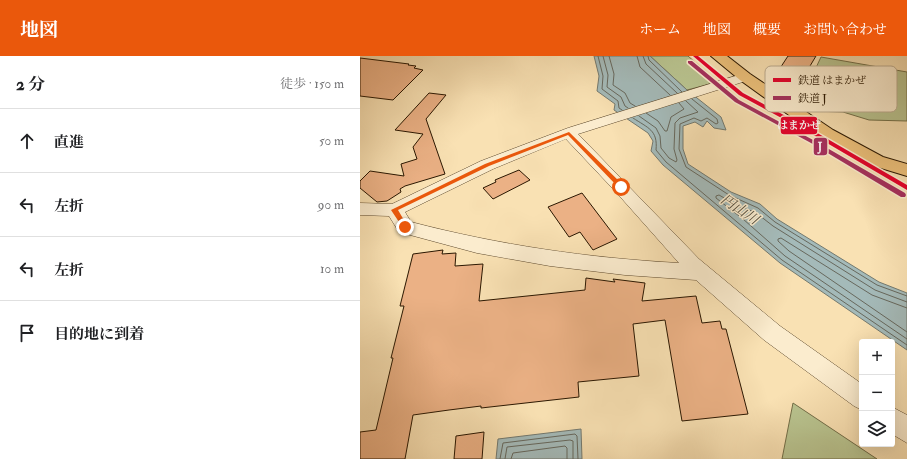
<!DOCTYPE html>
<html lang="ja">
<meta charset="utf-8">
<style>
:root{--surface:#fff;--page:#f2f2f2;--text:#202124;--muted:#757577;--line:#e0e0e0;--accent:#ea580c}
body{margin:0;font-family:"IM FELL Double Pica","Noto Serif JP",serif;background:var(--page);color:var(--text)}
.controls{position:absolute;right:12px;bottom:12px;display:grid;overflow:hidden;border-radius:4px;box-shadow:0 4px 16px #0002}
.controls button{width:36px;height:36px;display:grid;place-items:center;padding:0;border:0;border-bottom:1px solid var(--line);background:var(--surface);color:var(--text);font:20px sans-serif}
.stop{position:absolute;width:12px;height:12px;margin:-9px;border:3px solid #ea580c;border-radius:50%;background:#fff}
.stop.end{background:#ea580c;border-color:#fff;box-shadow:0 1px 4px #0008}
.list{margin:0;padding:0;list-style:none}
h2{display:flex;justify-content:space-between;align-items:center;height:52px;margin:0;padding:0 16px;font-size:17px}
h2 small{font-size:13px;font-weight:400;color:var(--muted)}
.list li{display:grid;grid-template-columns:26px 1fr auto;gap:12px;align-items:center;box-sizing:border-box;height:64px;padding:0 16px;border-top:1px solid var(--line)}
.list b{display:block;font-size:15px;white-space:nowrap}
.list em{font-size:13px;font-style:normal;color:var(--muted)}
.icon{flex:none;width:22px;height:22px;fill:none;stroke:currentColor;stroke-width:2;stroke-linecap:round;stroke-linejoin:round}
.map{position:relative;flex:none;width:547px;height:403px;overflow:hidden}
header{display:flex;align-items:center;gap:24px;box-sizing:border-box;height:56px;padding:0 20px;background:var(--accent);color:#fff}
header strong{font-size:19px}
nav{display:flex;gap:22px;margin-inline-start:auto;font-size:14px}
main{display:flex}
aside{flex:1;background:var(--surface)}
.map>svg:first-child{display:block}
.green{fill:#b9c490;stroke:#726e48}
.water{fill:#a4bab9;stroke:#73796f}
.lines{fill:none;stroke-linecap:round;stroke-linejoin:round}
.shore{stroke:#67685d;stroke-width:1}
.building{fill:#ebb185;stroke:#2a1701}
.minor-casing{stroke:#5e4a2e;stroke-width:1}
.major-casing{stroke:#2a1701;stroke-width:2}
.minor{fill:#fbecce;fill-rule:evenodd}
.major{fill:#ecc07a;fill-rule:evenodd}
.rail-1-casing{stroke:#fbecce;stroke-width:3}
.rail-2-casing{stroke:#fbecce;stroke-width:3}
.rail-1{fill:#e4002b;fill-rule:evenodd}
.rail-2{fill:#a52f5d;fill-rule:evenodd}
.route{fill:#ea580c}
.labels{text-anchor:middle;stroke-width:3;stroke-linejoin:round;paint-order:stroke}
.water-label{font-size:14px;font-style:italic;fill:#555041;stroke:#fbecce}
.key{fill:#fbecce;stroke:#bcac90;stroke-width:1}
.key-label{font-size:11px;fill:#2a1701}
.line-badge{stroke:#fbecce;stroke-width:1.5}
.badge-label{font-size:11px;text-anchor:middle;font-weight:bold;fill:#fff}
</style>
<header>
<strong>地図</strong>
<nav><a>ホーム</a><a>地図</a><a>概要</a><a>お問い合わせ</a></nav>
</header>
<main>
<aside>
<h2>2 分<small>徒歩 · 150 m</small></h2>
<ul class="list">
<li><svg class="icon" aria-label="ahead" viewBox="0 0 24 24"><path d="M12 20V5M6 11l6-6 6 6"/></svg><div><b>直進</b></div><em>50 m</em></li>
<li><svg class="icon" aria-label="left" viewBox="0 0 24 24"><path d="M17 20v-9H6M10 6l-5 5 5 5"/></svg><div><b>左折</b></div><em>90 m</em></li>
<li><svg class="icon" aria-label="left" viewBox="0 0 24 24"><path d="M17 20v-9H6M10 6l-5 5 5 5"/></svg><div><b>左折</b></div><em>10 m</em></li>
<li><svg class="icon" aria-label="arrive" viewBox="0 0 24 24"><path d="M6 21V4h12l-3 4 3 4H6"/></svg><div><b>目的地に到着</b></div></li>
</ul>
</aside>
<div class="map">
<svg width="547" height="403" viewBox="0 0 547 403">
<rect width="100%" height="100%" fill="#f9e1b3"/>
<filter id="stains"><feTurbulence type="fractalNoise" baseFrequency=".005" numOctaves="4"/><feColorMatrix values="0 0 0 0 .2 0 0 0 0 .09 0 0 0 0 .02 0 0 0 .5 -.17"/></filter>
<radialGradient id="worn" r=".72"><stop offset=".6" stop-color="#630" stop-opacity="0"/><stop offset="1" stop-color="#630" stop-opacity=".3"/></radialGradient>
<g class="green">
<path d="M290,0H328L358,26L327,34Z"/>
<path d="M461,1L547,16V65L509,64L483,56L453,55L440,46Z"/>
<path d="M433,347L517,403H422Z"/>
</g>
<g class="water">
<path d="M234,0H290L327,34L361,61L366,74L354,72L347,65L343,71L335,66L323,70V93L328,108L371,136L400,148L417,163L519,226L547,237V294L420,207L303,109L291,95L293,85L288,77L254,54L255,48L237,35L239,20Z"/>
<path d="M221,373L222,403H136L138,383Z"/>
</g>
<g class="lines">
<g class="shore">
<path d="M238,0L243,20L242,33L258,45L259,52L262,54"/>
<path d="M243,0L248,19L247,31L261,41L265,50L268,52"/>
<path d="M249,0L254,18L253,29L265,37L270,47L275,50"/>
<path d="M277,0L280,11L310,39"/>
<path d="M283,0L286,8L317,37"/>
<path d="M288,0L289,4L322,36"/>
<path d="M332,43L357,63L358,67L356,68L347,62L341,65L334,62L320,68L319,93L326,111L369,139L398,152L415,166L517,229L547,240"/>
<path d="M286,57L298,65L305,75H307L311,61L324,53L319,47"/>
<path d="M279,60L296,72L300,80L301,92L309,102L316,106L317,104L314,93L315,67L320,62L338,56L326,45"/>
<path d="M273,62C288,72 298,74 296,94L306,106L422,204L547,289"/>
<path d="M547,246L515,234L413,170L395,156L380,151L359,139L356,140V142L383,163L425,200L547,283"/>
<path d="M547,252L512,239L421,182L418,183V185L429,195L547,276"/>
<path d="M140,403L143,387L215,378L217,380L218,403"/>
<path d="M145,403L147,391L210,384L213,385V403"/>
<path d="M151,403L153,397L205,390L207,392V403"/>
</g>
</g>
<g class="building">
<path d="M428,0H456L438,30L413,23Z"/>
<path d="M0,2L49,8L48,9L56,10L54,12L63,14L33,44L0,40Z"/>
<path d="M69,37L86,39L66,63L85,118L45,130L40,133L41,136L27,145L17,146L0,132V125L10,115L44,120L41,108L57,103L53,91L63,78L35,74Z"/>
<path d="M159,114L170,124L133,143L123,132L136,126L135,124Z"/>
<path d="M222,137L257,183L233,194L220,176L209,181L188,151Z"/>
<path d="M83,194L82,198L96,197L95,210L123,208L119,245L225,234L226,222L255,226L253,223L285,227L282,245L336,240L342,267L360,265L362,273H366L388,358L322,365L305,264L273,268L279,320L218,326L219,341L121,352V350L89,354L53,359L45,403H0V376L16,374L33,302H31L44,250H40L53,198Z"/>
<path d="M124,376L122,403H94L96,380Z"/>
</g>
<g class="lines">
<defs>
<g id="minor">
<path d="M385,17L389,18L391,21L389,24L218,78L339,203L420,270L502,328V354L494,350L404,284L336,224L265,219L190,210L117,197L39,176L29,160L0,159V147L32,148L121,105L208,72ZM206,83L255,135L319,207C228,202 139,189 51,166L45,156L133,113Z"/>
<path d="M532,351L547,359V387L532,378Z"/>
</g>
<path id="major" d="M351,0H367L390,18L473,74L523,101L547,108V120L511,109L461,82L380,24Z"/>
</defs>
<use href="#minor" class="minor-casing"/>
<use href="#major" class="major-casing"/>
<use href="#minor" class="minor"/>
<use href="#major" class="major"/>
<defs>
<path id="rail-1" d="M333,0H338L383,37L459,78L547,129V134L455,80L379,39Z"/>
<path id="rail-2" d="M328,5H332L379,44L455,85L545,137L546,139L545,141H541L451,87L375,46L328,7Z"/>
</defs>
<use href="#rail-1" class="rail-1-casing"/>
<use href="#rail-2" class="rail-2-casing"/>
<use href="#rail-1" class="rail-1"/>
<use href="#rail-2" class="rail-2"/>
</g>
<path class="route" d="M209,76L263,129V132H259L208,79L129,110L38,154L48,171L47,172H43L31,154L125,108Z"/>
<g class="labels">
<g class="water-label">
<text transform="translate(380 153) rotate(34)" y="5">円山川</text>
</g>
</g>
<rect x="405" y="10" width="132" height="46" rx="6" class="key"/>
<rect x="413" y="22" width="18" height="4" fill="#e4002b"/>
<rect x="413" y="40" width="18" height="4" fill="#a52f5d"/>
<g class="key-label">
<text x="438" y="28">鉄道 はまかぜ</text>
<text x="438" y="46">鉄道 J</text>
</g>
<g class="line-badge">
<rect x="420" y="60" width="38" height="19" rx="4" fill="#e4002b"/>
<rect x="453" y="81" width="15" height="19" rx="4" fill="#a52f5d"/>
</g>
<g class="badge-label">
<text x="439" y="73">はまかぜ</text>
<text x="460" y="94">J</text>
</g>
<rect width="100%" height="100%" filter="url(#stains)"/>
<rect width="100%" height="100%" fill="url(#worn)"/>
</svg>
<div class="controls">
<button>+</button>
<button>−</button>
<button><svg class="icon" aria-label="layers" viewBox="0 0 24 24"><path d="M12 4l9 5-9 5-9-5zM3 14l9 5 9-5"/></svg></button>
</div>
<div class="stop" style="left:261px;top:131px"></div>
<div class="stop end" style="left:45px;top:171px"></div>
</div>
</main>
